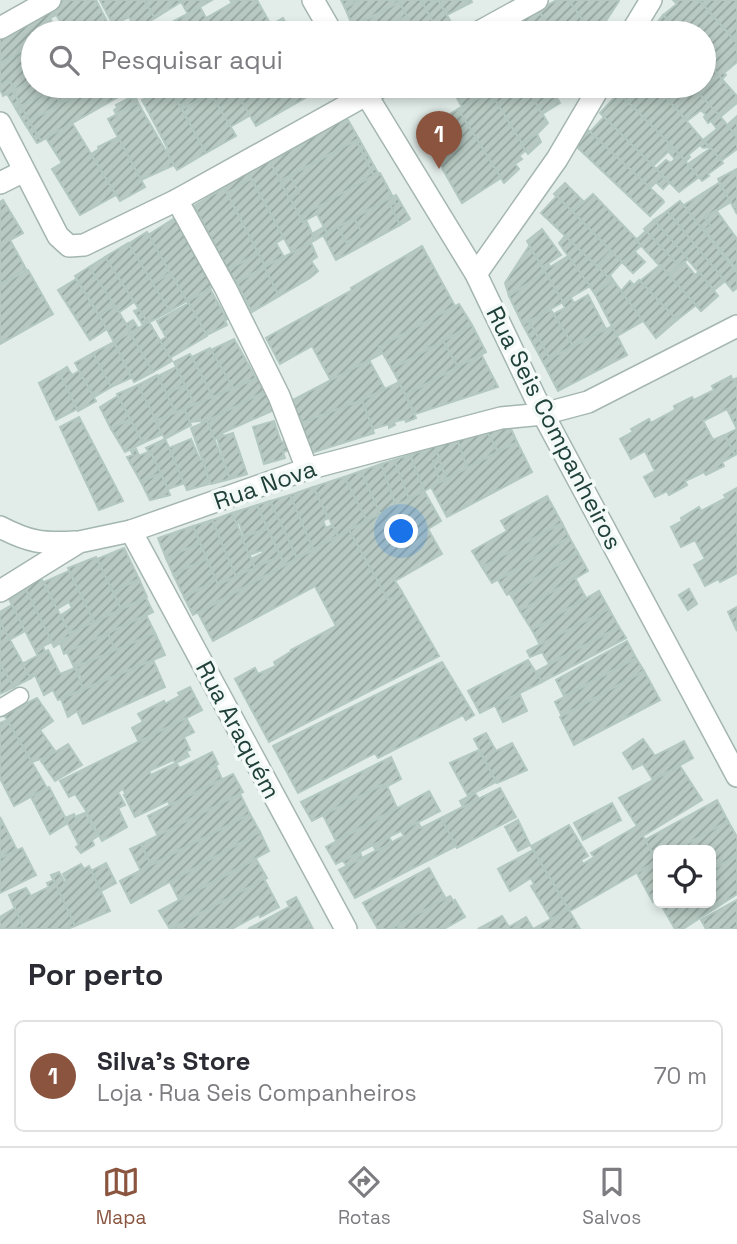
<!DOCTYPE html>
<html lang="pt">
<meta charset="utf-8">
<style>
:root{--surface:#fff;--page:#f2f2f3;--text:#2b2b33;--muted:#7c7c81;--line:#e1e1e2;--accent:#8a543f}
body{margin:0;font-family:"Space Grotesk",sans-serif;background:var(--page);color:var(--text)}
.controls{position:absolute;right:21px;bottom:21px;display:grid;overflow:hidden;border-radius:10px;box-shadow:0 4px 10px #0003}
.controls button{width:63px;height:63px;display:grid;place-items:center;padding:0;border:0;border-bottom:2px solid var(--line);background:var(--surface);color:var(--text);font:35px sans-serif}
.you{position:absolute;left:402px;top:532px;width:24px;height:24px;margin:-18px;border:5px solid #fff;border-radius:50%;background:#1a73e8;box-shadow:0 0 0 10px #1a73e833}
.badge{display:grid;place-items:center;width:46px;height:46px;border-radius:50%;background:var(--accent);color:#fff;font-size:23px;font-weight:700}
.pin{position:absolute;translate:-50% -58px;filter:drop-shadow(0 2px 4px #0008)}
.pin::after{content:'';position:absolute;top:37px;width:24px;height:21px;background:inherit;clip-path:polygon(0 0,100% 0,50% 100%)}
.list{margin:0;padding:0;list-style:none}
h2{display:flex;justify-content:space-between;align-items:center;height:91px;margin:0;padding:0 28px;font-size:30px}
h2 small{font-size:23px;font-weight:400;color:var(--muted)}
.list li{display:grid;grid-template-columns:46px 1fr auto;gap:21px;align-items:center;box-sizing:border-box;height:112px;margin:0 14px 14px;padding:0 14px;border:2px solid var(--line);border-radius:10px}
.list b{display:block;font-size:26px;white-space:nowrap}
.list p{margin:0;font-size:23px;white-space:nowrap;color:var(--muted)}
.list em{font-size:23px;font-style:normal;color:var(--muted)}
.icon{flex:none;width:38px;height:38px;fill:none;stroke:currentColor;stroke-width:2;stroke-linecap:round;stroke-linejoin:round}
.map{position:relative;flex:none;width:737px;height:929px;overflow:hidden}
.search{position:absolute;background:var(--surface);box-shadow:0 4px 10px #0003;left:21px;right:21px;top:21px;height:77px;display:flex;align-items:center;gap:18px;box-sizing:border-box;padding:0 24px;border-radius:38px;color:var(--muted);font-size:26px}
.sheet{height:217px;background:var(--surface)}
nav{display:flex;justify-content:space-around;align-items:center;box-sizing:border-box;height:98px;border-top:2px solid var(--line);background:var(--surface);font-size:19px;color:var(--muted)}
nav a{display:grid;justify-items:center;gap:4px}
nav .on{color:var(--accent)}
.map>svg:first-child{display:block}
.building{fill:url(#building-hatch);stroke:#b3c8c1;stroke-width:2;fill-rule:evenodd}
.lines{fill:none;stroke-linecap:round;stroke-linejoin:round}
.lane-casing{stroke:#a4b6b1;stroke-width:19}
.street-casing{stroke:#a4b6b1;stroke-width:24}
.lane{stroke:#fff;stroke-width:16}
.street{stroke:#fff;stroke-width:21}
.labels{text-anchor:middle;stroke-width:7;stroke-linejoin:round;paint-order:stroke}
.street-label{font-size:24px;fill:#20403a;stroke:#f3f9f7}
</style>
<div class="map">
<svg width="737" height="929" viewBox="0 0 737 929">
<defs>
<pattern id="building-hatch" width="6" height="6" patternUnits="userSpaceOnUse" patternTransform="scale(1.75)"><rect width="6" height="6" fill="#b7c9c2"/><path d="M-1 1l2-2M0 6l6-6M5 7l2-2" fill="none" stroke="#94a59f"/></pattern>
</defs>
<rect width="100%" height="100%" fill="#e2ede9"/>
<g class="building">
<path d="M63,0H96L113,33H67L51,6Z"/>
<path d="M100,0H144L155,18L136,30L129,17L113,25Z"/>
<path d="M144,0H180L181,2L155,18Z"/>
<path d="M180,0H212L188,14Z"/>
<path d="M230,0H257L271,25L255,33H181L174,21L200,7L206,18L232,3Z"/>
<path d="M341,0H360L345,8Z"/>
<path d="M360,0H398L399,2L353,27L345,8Z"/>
<path d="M398,0H421L437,29L432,33H416Z"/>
<path d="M421,0H438L451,22L437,29Z"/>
<path d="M438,0H471L472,2L447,15Z"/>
<path d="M557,0H569L592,33H554L538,10Z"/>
<path d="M573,0H619V1L598,33H592L570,2Z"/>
<path d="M673,0H699L737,43V62L724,73L726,75L722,79L704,59V33H680L663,15L677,4Z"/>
<path d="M699,0H737V42H736Z"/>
<path d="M399,2L407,16L376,33H356L353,27Z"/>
<path d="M51,6L56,15L50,18L57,32L54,33H33V45L0,63V35Z"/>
<path d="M538,10L554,33H515L511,26Z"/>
<path d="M663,15L680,33H649Z"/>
<path d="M407,16L416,33H376Z"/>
<path d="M283,18L291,33H255L271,25Z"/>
<path d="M33,45V79L15,90L9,80L0,85V63Z"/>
<path d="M704,59L737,96V103L720,117L692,86H704Z"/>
<path d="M33,79V86H50L52,89L21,106L13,91Z"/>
<path d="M9,80L15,90L3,96L0,89V85Z"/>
<path d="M58,86H85L87,89L61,104L52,89Z"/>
<path d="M93,86H112L118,97L41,141L29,121Z"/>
<path d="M112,86H124L127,92L118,97Z"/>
<path d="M173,86H206L211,94L182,109L170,88Z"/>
<path d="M229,86H233L251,115L230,127L211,94Z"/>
<path d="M233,86H319L321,89L256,126Z"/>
<path d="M408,86H424L426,90L415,97Z"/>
<path d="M450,86H486L490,92L462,107Z"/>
<path d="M487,86H526L548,123L537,134L521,144Z"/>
<path d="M526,86H553L556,91L554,93L560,103L542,114Z"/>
<path d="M625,86H656L709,147L703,148L700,145L688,155L690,157L685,162L619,93Z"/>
<path d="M656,86H692L719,115L708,123L704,117L706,115L701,110L687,121Z"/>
<path d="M135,87L140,95L132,99L127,92Z"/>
<path d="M169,87L206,153L177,170L165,150L168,149L142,100Z"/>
<path d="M52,89L61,104L29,121L21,106Z"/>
<path d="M13,91L21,106L16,109L7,94Z"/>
<path d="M490,92L526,150L519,156L522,159L515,164L519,169L504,183L458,109Z"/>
<path d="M619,93L673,147L653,166L600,113Z"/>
<path d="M211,94L236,136L206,153L182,109Z"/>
<path d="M131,97L132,99L136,98L138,103L116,114L114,110L117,108L116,105Z"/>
<path d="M138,103L174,165L141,180L108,119Z"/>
<path d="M21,106L29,121L25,124L16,109Z"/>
<path d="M458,109L501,178L462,203L421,131Z"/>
<path d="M719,115L737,137V149L721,161L703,140L717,129L711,121Z"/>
<path d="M737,116V137L727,125Z"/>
<path d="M343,117L348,120L359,139L280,181L270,161L303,143L302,140Z"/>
<path d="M604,117L663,176L650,188L590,132Z"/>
<path d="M29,121L41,141L37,143L25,124Z"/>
<path d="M72,123L116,195L80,215L52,169L62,163L46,138Z"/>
<path d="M588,130L663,200L664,202L650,216L577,147Z"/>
<path d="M537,134L541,142L528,154L521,144Z"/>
<path d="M118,137L145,187L120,201L91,154L99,149L98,147Z"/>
<path d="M359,139L378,173L374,176L356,140Z"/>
<path d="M356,140L374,176L300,217L289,198L299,193L290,176Z"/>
<path d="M673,147L699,177L679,192L656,169L666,160L671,163L675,159L668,151Z"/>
<path d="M711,148L723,163L708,174L709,176L702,181L688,164Z"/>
<path d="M269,160L303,222L306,220L315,240L292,253L248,172Z"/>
<path d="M737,169V214L718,179Z"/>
<path d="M248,172L251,179L227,193L223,186Z"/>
<path d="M378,173H380L393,197L327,233L317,214L303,222L300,217Z"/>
<path d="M290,176L299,193L289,198L280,181Z"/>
<path d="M663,176L669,183L663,189L656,182Z"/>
<path d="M251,179L284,238L276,243L284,257L265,266L227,193Z"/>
<path d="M565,183L584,202L573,212L554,194Z"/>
<path d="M719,183L731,202L705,218L711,226L703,231L684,205Z"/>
<path d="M224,188L258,253L228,270L194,206Z"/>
<path d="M593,194L642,245L622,262L573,212Z"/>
<path d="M396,195L410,219L400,225L390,205L395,203L392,197Z"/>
<path d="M557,196L611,251L597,266L541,213Z"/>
<path d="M392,197L395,203L390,205L400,225L336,260L323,235L338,227L346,242L362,233L354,218Z"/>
<path d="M3,200L23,233L10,240L26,269L0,284V202Z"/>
<path d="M680,201L737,273V288L733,291L667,211Z"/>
<path d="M716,210L737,239V270L705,230L711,226L705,218Z"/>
<path d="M667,211L725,281L714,290L654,220Z"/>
<path d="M175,218L214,286L187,301L148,235Z"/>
<path d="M354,218L362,233L346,242L338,227Z"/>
<path d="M654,220L688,259L679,266L644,229Z"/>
<path d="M324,227L327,233L315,240L312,234Z"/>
<path d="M542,229L561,255L542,267L527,241Z"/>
<path d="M646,231L679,266L669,276L636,240Z"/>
<path d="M147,232L170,273L153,284L128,244Z"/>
<path d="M565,236L608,277L610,275L613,280L595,294L559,243Z"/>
<path d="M128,243L170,311L148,323L105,257Z"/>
<path d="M311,243L317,257L311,261L318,271L310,278L279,296L264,267Z"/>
<path d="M422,246L455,306L379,347L383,353L331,381L312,346L280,364L266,338L352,290L351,288Z"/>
<path d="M529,246L545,272L509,296L505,283Z"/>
<path d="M611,251L622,262L608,277L597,266Z"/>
<path d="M635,252L645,262L633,273L622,262Z"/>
<path d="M258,253L265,266L237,283L228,270Z"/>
<path d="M568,256L590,286L563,302L542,267L548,263L550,267Z"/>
<path d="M105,257L134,302L118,313L89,267Z"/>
<path d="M684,262L695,275L699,272L718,296L701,311L669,276Z"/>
<path d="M660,265L696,305L677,320L640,281Z"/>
<path d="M89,267L115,306L99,315L75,276Z"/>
<path d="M264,267L279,296L252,312L237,283Z"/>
<path d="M28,270L53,314L0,344V285Z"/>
<path d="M545,272L563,302L523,325L509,296Z"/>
<path d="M170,273L187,301L170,311L153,284Z"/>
<path d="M76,279L107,329L90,340L58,290Z"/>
<path d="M613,280L643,321L617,336L595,294Z"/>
<path d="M639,280L677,320L656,338L621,291L630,281L634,285Z"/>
<path d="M210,289L227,319L225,321L227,325L207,335L187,301Z"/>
<path d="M588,295L606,329L573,346L554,314L565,308L562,302L571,298L574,303Z"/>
<path d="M189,303L207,336L170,358L160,341L166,337L157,321Z"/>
<path d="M459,304L472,325L392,369L379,347Z"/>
<path d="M115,306L131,332L114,342L99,315Z"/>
<path d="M139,309L148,323L143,325L134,311Z"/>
<path d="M551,310L573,346L550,359L529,321Z"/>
<path d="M133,320L138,328L131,332L126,324Z"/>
<path d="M529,321L550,359L543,362L523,325Z"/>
<path d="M149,322L172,361L153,372L130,333Z"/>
<path d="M472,325L486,352L458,367L443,341Z"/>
<path d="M612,326L627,355L558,391L543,362Z"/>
<path d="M130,333L153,372L134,382L114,342Z"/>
<path d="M234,339L256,378L233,388L211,350Z"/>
<path d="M443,341L458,367L406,395L392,369Z"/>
<path d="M114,342L131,378L111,387L93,353Z"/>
<path d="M210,348L233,388L213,397L192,357Z"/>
<path d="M93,353L111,387L94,397L75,363Z"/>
<path d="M190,354L213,397L194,404L174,362Z"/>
<path d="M481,354L498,387L415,414L406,395Z"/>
<path d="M369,360L385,389L362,400L298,424L289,402Z"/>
<path d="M67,367L72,375L79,371L96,401L78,411L59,372Z"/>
<path d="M176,367L185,385L166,394L158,376Z"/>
<path d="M59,372L77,409L56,420L39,383Z"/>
<path d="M157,375L176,412L155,421L138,385Z"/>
<path d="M731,376L732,380L737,378V454L735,455L725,435L737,429L727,409L703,421L713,440L724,435L735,455L722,462L724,466L706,475L704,472L685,481L687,485L669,495L667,491L655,497L644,477L655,471L645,451L631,459L620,439L633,432L631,429L649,419L651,423L675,410L674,406L692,397L694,400L714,390L712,386Z"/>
<path d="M260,377L266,391L207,421L202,423L199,417V421L190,422L184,409Z"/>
<path d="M399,382L416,418L406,422L405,419L394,422L395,425L389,428V424L373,429L362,400Z"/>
<path d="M138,385L163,434L143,443L117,394Z"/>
<path d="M185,385L194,404L176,412L166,394Z"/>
<path d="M266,391L274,410L222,433L223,436L214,439L207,421Z"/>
<path d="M118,396L130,419L111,429L100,407Z"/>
<path d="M362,400L374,433L311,453L298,424Z"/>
<path d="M184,409L191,425L165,439L155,421Z"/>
<path d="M79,417L123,501L99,510L60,427Z"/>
<path d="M130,419L143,443L125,452L111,429Z"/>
<path d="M207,421L230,479L211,484L191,428Z"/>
<path d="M274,421L281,442L287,441L291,450L283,452L285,458L264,464L253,427Z"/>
<path d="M508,422L517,442L498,452L486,429Z"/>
<path d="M486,429L498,452L467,468L457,439Z"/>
<path d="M233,433L247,474L230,479L217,438Z"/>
<path d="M165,439L185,483L168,489L150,451L149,452L146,448Z"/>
<path d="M191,439L200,460L203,459L209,484L187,490L169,448Z"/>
<path d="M457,439L467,468L446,479L435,446Z"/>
<path d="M517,442L532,472L447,517L431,487Z"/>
<path d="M435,446L439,459L433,461L440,482L424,491L410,455Z"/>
<path d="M136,449L139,456L150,451L161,473L141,482L127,457L133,455L131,451Z"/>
<path d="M410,455L424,491L409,499L394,460Z"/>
<path d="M439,459L446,479L440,482L433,461Z"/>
<path d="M394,460L409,499L396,506L381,464Z"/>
<path d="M381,464L396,506L380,514L361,471Z"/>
<path d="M361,471L380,514L367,521L344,477Z"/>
<path d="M161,473L170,495L150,500L141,482Z"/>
<path d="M344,477L367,521L338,536L313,487Z"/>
<path d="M313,487L328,518L323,521L326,528L332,525L338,536L313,549L290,495Z"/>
<path d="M737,488V569L735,570L737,573L720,582L718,579L705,586L694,565L705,559L695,540L681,547L671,527L682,521L681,518L699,507L701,511L726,498L724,495Z"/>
<path d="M424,491L441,521L428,529L442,554L395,581L402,592L388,600L349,530Z"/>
<path d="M290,495L313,549L297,558L270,501Z"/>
<path d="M547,496L562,523L482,567L472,551L507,531L501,521Z"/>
<path d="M270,501L297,558L285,565L257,505Z"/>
<path d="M257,505L267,528L244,537L239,522L236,524L232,513Z"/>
<path d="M232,513L255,568L236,577L212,520Z"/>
<path d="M212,520L236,577L218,585L193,526Z"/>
<path d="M562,523L569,537L492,583L482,567Z"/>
<path d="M193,526L200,543L166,558L158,538Z"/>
<path d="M267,528L280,556L255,568L251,559L263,553L262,550L249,555L242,538Z"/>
<path d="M349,530L388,600L402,592L439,656L269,742L235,679L255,668L258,674L276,666L274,662L292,651L291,650L336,626L315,586L213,641L198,613Z"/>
<path d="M569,537L578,553L507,595L498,580Z"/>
<path d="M200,543L207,559L173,574L166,558Z"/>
<path d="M124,548L139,579L113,592L97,559Z"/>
<path d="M578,553L588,571L520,611L510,594Z"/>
<path d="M280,556L285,565L193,615L184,597L216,580L218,585Z"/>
<path d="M96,557L121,609L94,622L68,568Z"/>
<path d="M207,559L216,580L184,597L173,574Z"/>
<path d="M69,571L94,622L70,633L61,615L72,608L69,602L57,609L44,582Z"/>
<path d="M41,578L71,636L59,641L60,643L54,647L24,586Z"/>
<path d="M575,578L586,598L532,630L520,611Z"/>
<path d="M139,579L147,597L121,609L113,592Z"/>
<path d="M689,589L697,604L688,610L679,595Z"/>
<path d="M26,590L52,642L43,646L45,652L38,656L9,599Z"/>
<path d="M599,591L609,609L540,645L532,630Z"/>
<path d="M146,598L153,612L64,654L60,643L71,636L70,633Z"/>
<path d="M12,605L25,631L9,640L0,622V612Z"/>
<path d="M737,607V631L728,612Z"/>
<path d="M609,609L619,627L549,664L542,652L530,657L527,651Z"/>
<path d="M146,615L155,633L115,651L108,633Z"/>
<path d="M0,622L31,678L14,687L0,664Z"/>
<path d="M619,627L626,638L542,682L535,672Z"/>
<path d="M108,633L115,651L74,667L67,652Z"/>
<path d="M155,633L165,655L83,689L80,681L82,680L76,667Z"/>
<path d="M627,641L636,658L564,696L556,680Z"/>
<path d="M48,650L60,674L75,668L83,689L58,700L53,690L44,695L35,675L31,678L22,664Z"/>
<path d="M636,658L644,671L562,716L555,702Z"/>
<path d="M153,660L165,687L83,724L77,711L68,717L61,699Z"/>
<path d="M528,660L542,682L480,713L468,691Z"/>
<path d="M442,662L474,715L466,720L463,715L378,758L375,753L298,793L273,746Z"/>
<path d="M0,664L14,687L0,694Z"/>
<path d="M644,671L660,700L574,745L560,717Z"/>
<path d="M190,687L202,710L139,742L132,728L143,722L138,714L164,701L165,704L180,696L178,693Z"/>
<path d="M519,693L527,711L503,722L495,705Z"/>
<path d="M37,698L53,721L40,730L55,751L43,758L32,762L4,715Z"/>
<path d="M186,718L194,732L184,737L190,750L186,751L189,756L176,763L180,768L212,752L218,764L210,768L216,766L222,779L170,805L168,801L135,817L124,795H126L123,789L118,792L125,805L118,808L127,827L102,841L85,809L75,794L69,797L60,781ZM173,760L176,763L151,775L149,771Z"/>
<path d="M7,720L47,788L14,806L0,778V723Z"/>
<path d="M486,733L496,751L512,743L527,770L497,783L474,739Z"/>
<path d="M643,739L655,756L684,741L693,758L653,780L643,764L633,769L623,753Z"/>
<path d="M68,744L82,765L55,781L41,761Z"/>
<path d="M479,750L496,782L468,796L450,763Z"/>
<path d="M391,757L401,779L384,788L382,785L312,821L301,802Z"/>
<path d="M680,766L702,800L643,836L657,861L570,911L531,846L569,825L588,856L581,860L583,864L594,857L591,853L637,826L619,798Z"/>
<path d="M233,774L243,792L158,836L148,816Z"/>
<path d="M382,785L384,788L387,786L397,808L336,841L323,815Z"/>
<path d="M49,787L68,823L50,834L31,797Z"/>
<path d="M500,788L516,817L457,848L441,818Z"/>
<path d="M429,791L440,811L438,812L336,864L326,847Z"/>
<path d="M475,793L479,799L463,807L460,801Z"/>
<path d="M240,794L250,814L151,865L141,844Z"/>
<path d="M717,800L728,821L676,850H658L657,861L645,840Z"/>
<path d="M612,803L621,820L583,840L574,823Z"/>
<path d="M85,813L98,836L92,840L94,845L81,853L76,847L79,845L65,818L74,814L76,819L77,816Z"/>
<path d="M250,814L260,832L131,903L120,881Z"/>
<path d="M0,817L17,850L0,858Z"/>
<path d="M441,818L456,846L355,898L339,870L404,836L401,831L418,822L421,828Z"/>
<path d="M518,820L530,845L518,851L505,827Z"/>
<path d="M728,821L737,837V856L711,870V850H676Z"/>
<path d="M260,832L269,851L179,900L170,882Z"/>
<path d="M389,837L392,843L376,851L373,845Z"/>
<path d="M141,844L151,865L141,871L130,849Z"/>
<path d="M22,848L36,875L0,893V858Z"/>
<path d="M533,850L568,909L551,919L531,886L534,884L531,878L510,891L498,869Z"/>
<path d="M360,852L362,858L347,866L343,861Z"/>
<path d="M737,856V894L683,929H675L660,903H711V870Z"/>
<path d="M256,859L267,878L170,929L159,911Z"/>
<path d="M658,860V899L653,902L637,873Z"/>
<path d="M106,863L116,883L101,891L91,871Z"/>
<path d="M81,864L84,869L89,866L110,911L75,926L51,875L59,872L65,883L67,882L63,874Z"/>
<path d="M429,868L446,899L390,929H378L363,903Z"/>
<path d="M264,879L279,907L260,917L259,914L232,929H171Z"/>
<path d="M54,880L75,926L67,929H24L9,895L26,888L31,896L49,887L47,883Z"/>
<path d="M450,896L454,902L455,900L465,917L444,929H390Z"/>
<path d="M296,897L313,929H248L289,907L290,908L287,902Z"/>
<path d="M737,900V929H706L701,920Z"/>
<path d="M15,908L24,928L0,929V917Z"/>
<path d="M568,909L580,929H533L551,919Z"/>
<path d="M502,916L509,927L526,917L533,929H478Z"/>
</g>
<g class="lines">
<defs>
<path id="lane" d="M0,708L20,696"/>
<g id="street">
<path d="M313,0L332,33"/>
<path d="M0,28L50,0"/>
<path d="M477,33L537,0"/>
<path d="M631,33L651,0"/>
<path d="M361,86L476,274L543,414L737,776"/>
<path d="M0,123L58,236L69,246L84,245L177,200L382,86"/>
<path d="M0,183L24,171"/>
<path d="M177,200L226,289L279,396L307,469"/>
<path d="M476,274L557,159L600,86"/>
<path d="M0,527C29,542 42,544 75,542"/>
<path d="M131,531L346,929"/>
<path d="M0,591L79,542L131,531L307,469L501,418L543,414L588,402L737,326"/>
</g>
</defs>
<use href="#lane" class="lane-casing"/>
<use href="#street" class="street-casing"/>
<use href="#lane" class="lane"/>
<use href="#street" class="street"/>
</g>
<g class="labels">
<g class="street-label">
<text transform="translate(554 428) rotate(63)" y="8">Rua Seis Companheiros</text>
<text transform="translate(265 485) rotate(-19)" y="8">Rua Nova</text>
<text transform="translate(238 730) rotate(62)" y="8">Rua Araquém</text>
</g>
</g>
</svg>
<div class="controls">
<button><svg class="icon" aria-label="locate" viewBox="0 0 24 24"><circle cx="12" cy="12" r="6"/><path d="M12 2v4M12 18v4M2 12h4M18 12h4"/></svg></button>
</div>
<div class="you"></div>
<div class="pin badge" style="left:439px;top:169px">1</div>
<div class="search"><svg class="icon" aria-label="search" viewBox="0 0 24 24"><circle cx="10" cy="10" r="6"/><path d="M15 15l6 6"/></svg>Pesquisar aqui</div>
</div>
<section class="sheet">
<h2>Por perto<small></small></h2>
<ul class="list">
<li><span class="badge">1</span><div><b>Silva's Store</b><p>Loja · Rua Seis Companheiros</p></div><em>70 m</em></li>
</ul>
</section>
<nav>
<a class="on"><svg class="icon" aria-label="map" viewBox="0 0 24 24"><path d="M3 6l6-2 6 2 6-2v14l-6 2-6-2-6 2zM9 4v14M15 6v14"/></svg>Mapa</a>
<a><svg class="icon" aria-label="directions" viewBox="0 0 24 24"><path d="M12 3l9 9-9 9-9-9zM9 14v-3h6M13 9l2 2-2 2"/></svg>Rotas</a>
<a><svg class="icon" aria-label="saved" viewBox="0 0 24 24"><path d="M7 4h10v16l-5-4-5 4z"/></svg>Salvos</a>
</nav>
